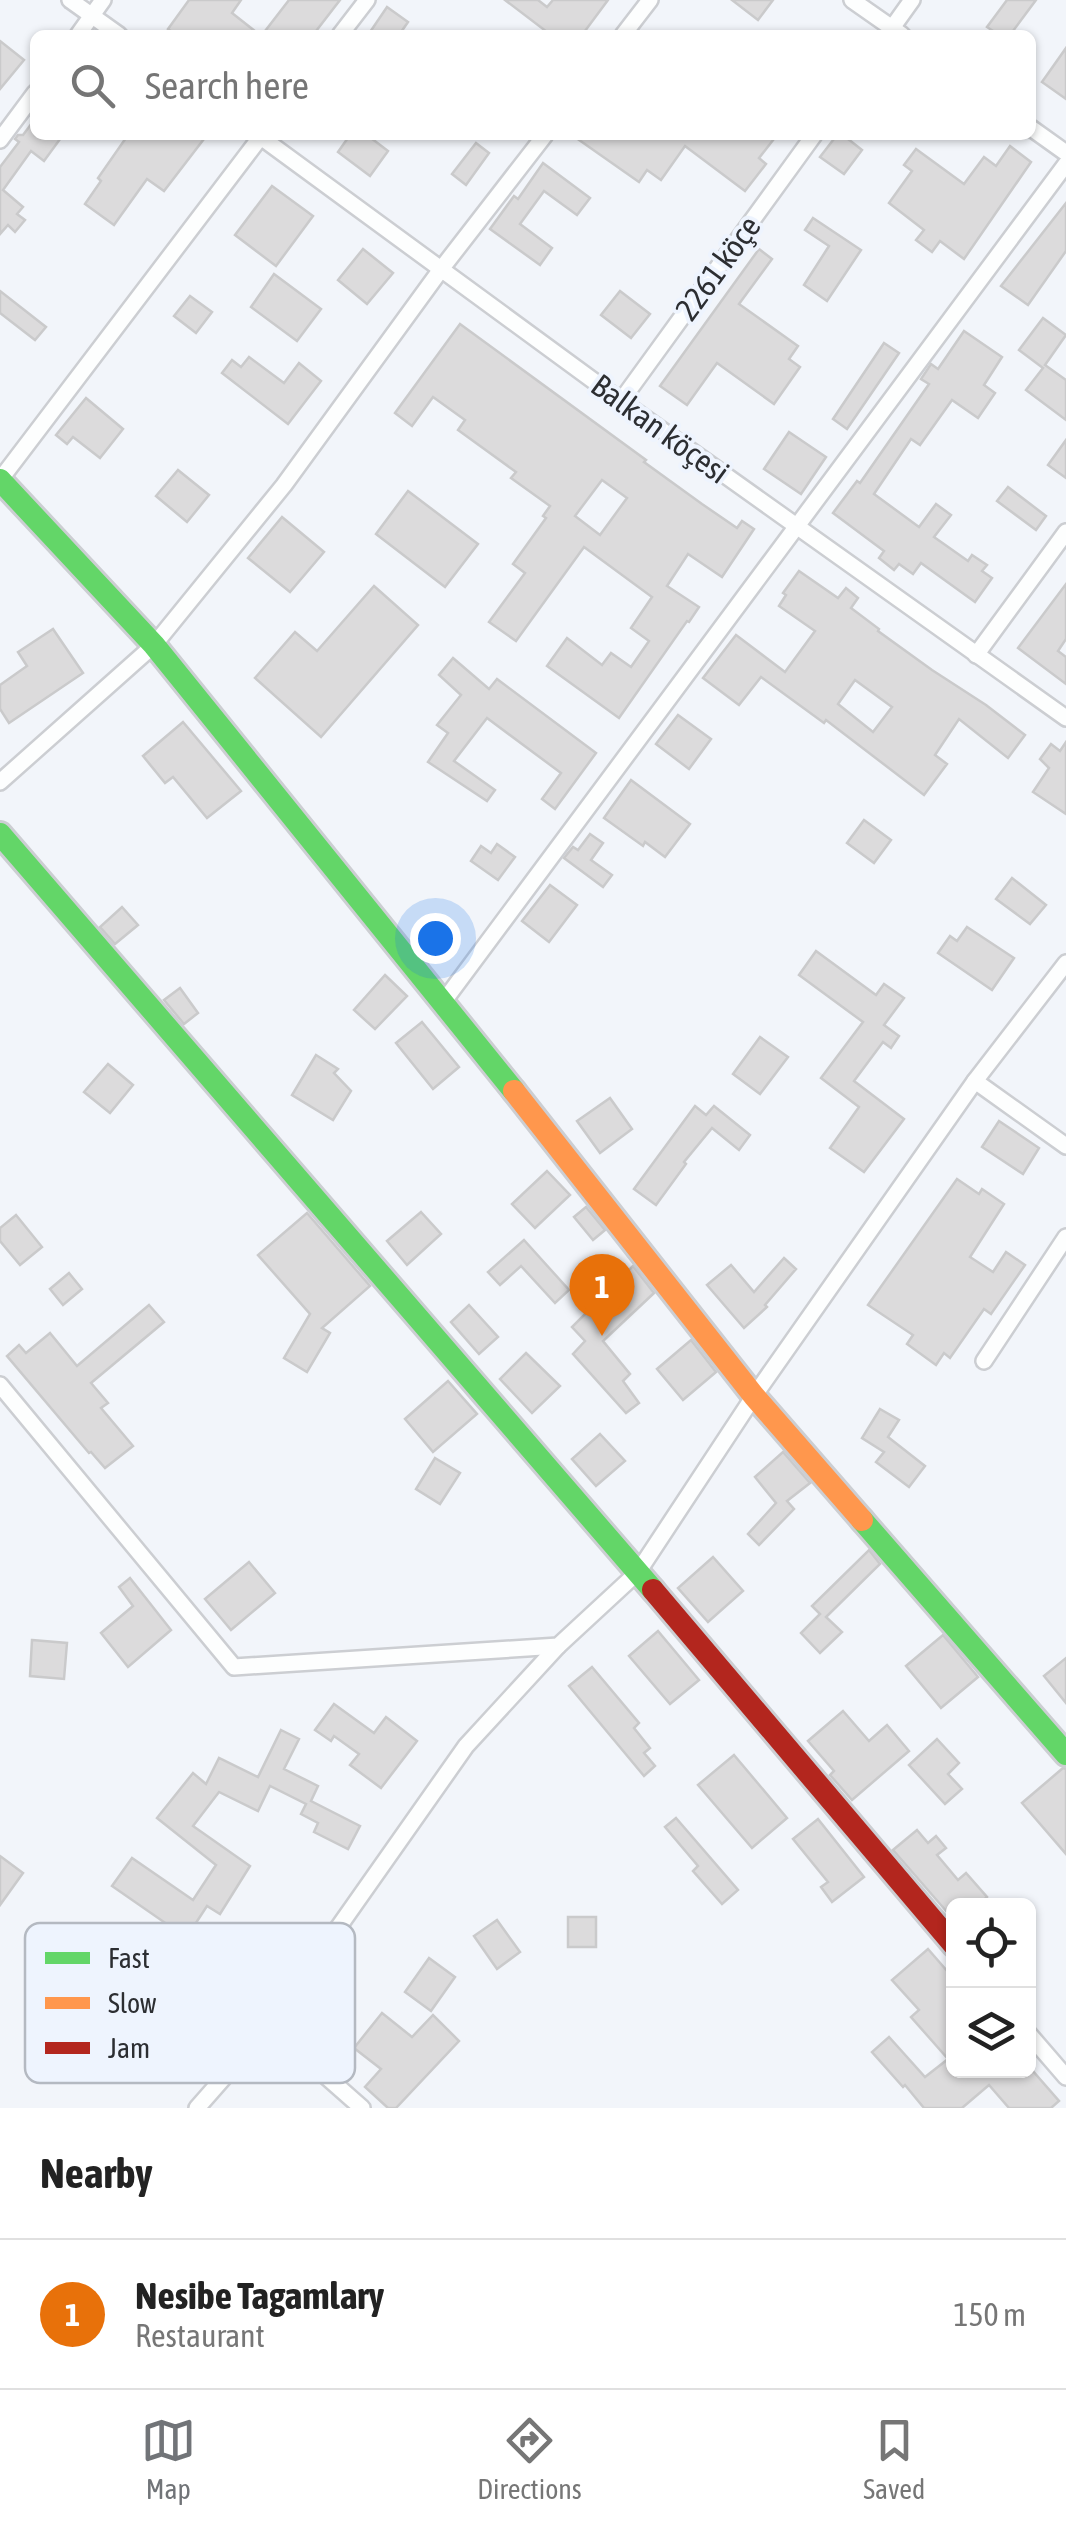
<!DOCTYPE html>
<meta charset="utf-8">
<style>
:root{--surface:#fff;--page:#f6f6f6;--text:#222;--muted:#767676;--line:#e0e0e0;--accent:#717478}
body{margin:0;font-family:"Asap Condensed",sans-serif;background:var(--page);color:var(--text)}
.controls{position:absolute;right:30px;bottom:30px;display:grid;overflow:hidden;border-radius:15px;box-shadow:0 2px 8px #0004}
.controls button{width:90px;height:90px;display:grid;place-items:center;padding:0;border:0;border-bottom:2px solid var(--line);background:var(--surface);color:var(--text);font:50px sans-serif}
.you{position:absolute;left:435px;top:938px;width:35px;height:35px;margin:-25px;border:8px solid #fff;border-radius:50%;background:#1a73e8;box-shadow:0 0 0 15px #1a73e833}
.badge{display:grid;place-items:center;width:65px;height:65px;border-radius:50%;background:var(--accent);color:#fff;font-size:32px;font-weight:700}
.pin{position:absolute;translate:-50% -82px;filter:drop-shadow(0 2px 5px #0008)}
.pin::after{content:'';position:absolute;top:52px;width:35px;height:30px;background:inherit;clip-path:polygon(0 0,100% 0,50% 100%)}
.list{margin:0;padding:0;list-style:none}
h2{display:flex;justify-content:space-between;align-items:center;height:130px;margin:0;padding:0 40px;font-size:42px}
h2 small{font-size:32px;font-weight:400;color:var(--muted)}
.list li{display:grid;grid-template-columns:65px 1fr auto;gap:30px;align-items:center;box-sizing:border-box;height:150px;padding:0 40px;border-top:2px solid var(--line)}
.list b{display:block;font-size:38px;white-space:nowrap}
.list p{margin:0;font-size:32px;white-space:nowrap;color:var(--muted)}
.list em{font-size:32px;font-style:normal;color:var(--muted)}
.icon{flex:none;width:55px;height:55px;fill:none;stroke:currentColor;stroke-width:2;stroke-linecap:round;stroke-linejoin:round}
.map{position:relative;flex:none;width:1066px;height:2108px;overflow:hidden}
.search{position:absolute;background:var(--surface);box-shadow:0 2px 8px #0004;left:30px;right:30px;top:30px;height:110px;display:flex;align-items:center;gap:25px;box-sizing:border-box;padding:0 35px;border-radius:15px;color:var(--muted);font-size:38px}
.sheet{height:280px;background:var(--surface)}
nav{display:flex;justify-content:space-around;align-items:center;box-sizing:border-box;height:140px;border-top:2px solid var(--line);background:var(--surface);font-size:28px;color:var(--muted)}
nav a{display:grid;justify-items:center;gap:5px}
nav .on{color:var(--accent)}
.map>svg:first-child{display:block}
.building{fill:#dcdbdc;stroke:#cacacb;stroke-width:2.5;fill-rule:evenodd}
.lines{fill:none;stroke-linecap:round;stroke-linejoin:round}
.street-casing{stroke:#ccced2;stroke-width:20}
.fast-casing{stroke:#ccced2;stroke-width:28}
.slow-casing{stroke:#ccced2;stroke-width:28}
.jam-casing{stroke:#ccced2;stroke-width:28}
.street{stroke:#fdfefe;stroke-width:15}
.fast{stroke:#63d668;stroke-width:22}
.slow{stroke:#ff974d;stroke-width:22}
.jam{stroke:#b3261e;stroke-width:22}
.labels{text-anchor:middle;stroke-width:8;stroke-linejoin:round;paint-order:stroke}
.street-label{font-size:32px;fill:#2c2e32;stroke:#eef4fe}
.key{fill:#eef4fe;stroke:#b4b9c1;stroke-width:2.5}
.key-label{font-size:28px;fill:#2c2e32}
</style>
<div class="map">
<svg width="1066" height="2108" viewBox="0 0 1066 2108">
<rect width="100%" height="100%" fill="#f2f5fa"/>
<g class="building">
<path d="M189,0H241L232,13L260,35H176L168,29Z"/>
<path d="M289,0H340L313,35H262Z"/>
<path d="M505,0H538L547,7L553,0H608L582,35H551Z"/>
<path d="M732,0H773L758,20Z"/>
<path d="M1007,0H1036L1010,35H999L987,27Z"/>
<path d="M387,7L408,22L399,35H368Z"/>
<path d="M0,41L24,60L0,89Z"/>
<path d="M1066,48V99L1042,82Z"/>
<path d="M35,119V135H63L44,161L31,151L3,190L23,207L17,214L25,220L15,232L8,225L0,234V167L19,142L15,139L18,135H23Z"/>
<path d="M128,135H207L164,191L147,179L114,225L85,204L101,181L98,178Z"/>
<path d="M350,135H367L388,151L370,176L338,152Z"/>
<path d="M572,135H777L759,158L766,164L745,191L685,146L661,180L647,170L639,182Z"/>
<path d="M837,135H843L862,150L844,174L820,157Z"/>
<path d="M476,143L489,153L466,185L452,174Z"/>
<path d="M1010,146L1031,162L964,259L940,241L932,252L916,240L924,230L889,203L912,171L904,165L916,149L964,184L984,157L996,166Z"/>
<path d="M543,163L590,198L577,215L544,191L520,224L552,248L540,265L490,229L514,196L518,199Z"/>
<path d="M272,186L313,216L276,266L235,235Z"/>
<path d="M1066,203V251L1028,305L1001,286Z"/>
<path d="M813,218L861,250L827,301L804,285L829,246L805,230Z"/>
<path d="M363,249L393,273L367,304L338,280Z"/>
<path d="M759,249L772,259L739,304L798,346L789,359L800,367L774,404L717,363L687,405L660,386Z"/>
<path d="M274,274L321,309L297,341L251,307Z"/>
<path d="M0,291L46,327L35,340L0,313Z"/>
<path d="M620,291L650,314L631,338L601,315Z"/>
<path d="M190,296L212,312L196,333L174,316Z"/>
<path d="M1043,318L1066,335L1045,365L1066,380V420L1026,390L1043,368L1019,350Z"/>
<path d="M460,324L646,460L644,462L702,504L737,528L742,521L754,529L722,577L688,554L667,586L699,607L689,622L687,621L619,718L547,666L567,638L602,665L611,653L631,667L649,641L631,628L652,597L584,547L516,641L489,622L525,573L513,564L546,518L543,516L550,506L511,478L516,472L458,430L465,420L433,397L412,426L395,413ZM602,480L627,498L600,535L575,516Z"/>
<path d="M964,331L1002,357L984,385L995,393L978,418L952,400L920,445L911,439L874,494L919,527L936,504L951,515L934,537L968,561L972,555L987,565L982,571L992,578L975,602L921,563L913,574L899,564L894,570L879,558L884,551L833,513L857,481L860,483L929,384L921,379L931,364L938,369Z"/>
<path d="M884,343L899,353L847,429L833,419Z"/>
<path d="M249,357L284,383L299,363L321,381L288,424L222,373L232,360L241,367Z"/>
<path d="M86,398L123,429L100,458L73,437L67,444L56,435Z"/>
<path d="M789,432L826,457L801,494L764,469Z"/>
<path d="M1066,440V478L1048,465Z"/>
<path d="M178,470L209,495L187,522L156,496Z"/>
<path d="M1008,487L1046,516L1036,530L997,501Z"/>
<path d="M408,491L478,544L445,587L376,534Z"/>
<path d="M282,517L324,552L290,592L248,558Z"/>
<path d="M799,571L838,598L846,588L858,598L851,608L879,629L878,631L932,670L986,705L1025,735L1008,758L959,719L935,755L947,764L924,795L826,720L824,723L761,677L739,705L703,678L736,635L785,672L815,631L779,606L786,595L783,593ZM855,680L892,707L873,732L838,704Z"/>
<path d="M1066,584V639L1058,651L1066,657V684L1018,648Z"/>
<path d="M374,586L418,625L321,737L255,678L295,632L317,651Z"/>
<path d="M53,629L83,673L9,723L0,709V685L27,666L18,652Z"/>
<path d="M453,658L489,689L497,679L596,753L555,809L542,799L561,773L487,718L454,761L495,790L487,801L428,762L448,733L437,725L461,695L439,675Z"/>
<path d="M678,715L711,739L689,769L656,744Z"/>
<path d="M183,722L241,791L207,818L173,777L165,783L143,756Z"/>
<path d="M1066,742V814L1033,792L1049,768L1040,759L1051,744L1060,751Z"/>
<path d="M631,780L690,824L665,857L645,842L643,846L604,818Z"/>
<path d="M864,820L891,840L874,863L847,843Z"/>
<path d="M590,834L603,843L591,860L612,875L603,887L564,858L573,847L578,850Z"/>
<path d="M497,844L515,857L498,880L471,861L481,846L491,853Z"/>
<path d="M1012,878L1046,905L1030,924L996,899Z"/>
<path d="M550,885L577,905L549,942L522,921Z"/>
<path d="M122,907L138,925L115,944L100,927Z"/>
<path d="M967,927L1014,958L992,990L938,953L950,936L957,941Z"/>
<path d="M816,951L876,995L884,984L904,998L884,1025L899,1036L891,1048L883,1042L854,1081L904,1119L864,1172L830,1148L859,1107L821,1078L863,1022L799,975Z"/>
<path d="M385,975L407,996L375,1029L354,1010Z"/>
<path d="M180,988L198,1013L184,1024L164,1000Z"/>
<path d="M422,1022L459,1067L433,1089L396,1043Z"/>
<path d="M760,1037L788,1057L760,1094L733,1074Z"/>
<path d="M316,1055L338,1069L334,1073L351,1091L333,1120L292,1095Z"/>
<path d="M108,1064L133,1085L110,1113L84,1092Z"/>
<path d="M610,1098L632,1129L600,1153L577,1121Z"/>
<path d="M695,1106L706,1115L714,1106L750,1135L739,1150L712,1128L684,1162L686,1164L656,1205L634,1189Z"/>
<path d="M999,1121L1039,1148L1023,1174L982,1147Z"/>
<path d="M547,1171L570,1195L535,1228L512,1204Z"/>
<path d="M957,1179L979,1194L982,1189L1004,1204L970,1257L993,1272L1006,1252L1025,1265L991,1314L984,1309L950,1358L944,1353L936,1365L907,1344L913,1335L868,1305Z"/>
<path d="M586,1207L605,1230L593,1240L574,1217Z"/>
<path d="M421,1212L441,1234L407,1265L387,1241Z"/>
<path d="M307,1213L370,1286L322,1328L330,1333L307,1372L284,1358L310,1314L258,1255Z"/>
<path d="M16,1215L42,1247L20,1265L0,1241V1228Z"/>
<path d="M524,1240L569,1290L555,1303L521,1266L500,1285L488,1272Z"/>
<path d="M784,1258L796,1269L765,1305L767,1307L744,1328L707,1285L731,1265L754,1292Z"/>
<path d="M633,1266L654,1293L603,1341L630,1374L623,1381L639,1403L626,1413L573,1354L585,1341L572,1327Z"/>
<path d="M69,1273L82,1289L63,1305L50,1289Z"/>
<path d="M149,1305L164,1322L91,1383L108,1403L101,1408L133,1446L105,1468L91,1452L89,1453L7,1356L19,1345L26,1353L50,1333L77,1366Z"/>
<path d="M469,1305L498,1337L479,1354L451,1322Z"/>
<path d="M691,1340L716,1372L683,1400L657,1369Z"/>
<path d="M526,1353L560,1386L532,1413L500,1379Z"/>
<path d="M448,1381L477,1414L433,1452L405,1419Z"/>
<path d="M880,1409L899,1420L888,1437L925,1466L909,1487L876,1462L884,1452L862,1438Z"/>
<path d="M600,1434L625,1461L596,1486L572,1459Z"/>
<path d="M783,1452L810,1483L787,1501L794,1509L759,1545L748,1534L776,1503L755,1477Z"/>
<path d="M435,1458L460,1473L440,1504L416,1489Z"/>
<path d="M869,1550L880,1564L826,1617L842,1632L820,1653L801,1633L820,1614L812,1606Z"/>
<path d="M713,1557L743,1591L708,1622L678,1588Z"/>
<path d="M249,1562L275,1593L231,1630L205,1599Z"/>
<path d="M130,1578L171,1630L128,1667L101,1633L133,1606L119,1587Z"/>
<path d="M658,1631L699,1680L670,1704L629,1656Z"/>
<path d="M943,1635L978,1677L941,1708L906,1666Z"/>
<path d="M32,1640L67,1643L64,1679L30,1676Z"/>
<path d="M1066,1658V1703L1044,1676Z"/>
<path d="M592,1667L639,1723L634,1728L650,1748L644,1753L655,1766L644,1776L569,1686Z"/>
<path d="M334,1704L374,1733L386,1717L417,1741L381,1788L350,1765L359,1754L334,1736L331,1741L315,1730Z"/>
<path d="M843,1711L869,1741L887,1725L909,1751L852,1800L830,1775L834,1771L808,1741Z"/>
<path d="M281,1730L299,1739L284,1769L318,1786L311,1801L360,1826L348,1849L314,1832L318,1823L301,1814L306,1804L270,1786L258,1811L219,1792L193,1826L250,1866L220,1914L207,1906L190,1932L259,1978L247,1995L243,1992L205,2048L167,2022L191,1987L172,1974L178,1965L158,1952L174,1929L112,1886L132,1858L193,1900L216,1865L157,1818L193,1773L206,1784L219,1758L258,1777Z"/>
<path d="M937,1739L959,1763L948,1774L962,1789L945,1804L909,1765Z"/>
<path d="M734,1755L787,1818L752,1848L698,1785Z"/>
<path d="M1063,1768L1066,1769V1854L1022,1803Z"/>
<path d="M676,1818L738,1890L722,1904L693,1871L698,1866L665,1827Z"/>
<path d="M818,1819L864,1877L832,1902L821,1887L828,1882L793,1839Z"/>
<path d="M917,1830L928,1843L936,1836L946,1848L937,1855L958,1880L966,1873L987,1897L977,1906H954V1920L893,1850Z"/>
<path d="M0,1856L23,1873L0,1905Z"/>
<rect x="568" y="1917" width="28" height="30"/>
<path d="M497,1920L520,1952L497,1969L474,1936Z"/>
<path d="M928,1949L954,1979V2070H1032L1059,2101L1051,2108H1009L989,2085L962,2108H924L905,2085L903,2087L872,2052L889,2037L925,2077L948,2059L911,2017L919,2010L892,1980Z"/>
<path d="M429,1958L455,1977L431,2011L405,1992Z"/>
<path d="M382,2013L412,2037L433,2015L459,2041L396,2108H388L365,2087L381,2069L354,2048Z"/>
</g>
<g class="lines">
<defs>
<g id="street">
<path d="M70,0L119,35"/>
<path d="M852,0L902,35"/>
<path d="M78,35L103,0"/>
<path d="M340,35L367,0"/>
<path d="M623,35L650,0"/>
<path d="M887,35L912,0"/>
<path d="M1031,128L1066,153"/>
<path d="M258,135L621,401L1066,718"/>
<path d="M0,140L35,93"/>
<path d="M621,401L814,135"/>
<path d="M0,480L262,135"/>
<path d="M976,655L1066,532"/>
<path d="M0,782L154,645L284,485L442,268L545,135"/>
<path d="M1066,963L975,1081L1066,1146"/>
<path d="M444,1001L1066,164"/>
<path d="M984,1361L1066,1237"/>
<path d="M0,1385L234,1667L558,1646L638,1572L754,1396L975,1081"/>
<path d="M269,2026L362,2108"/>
<path d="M1028,2033L1066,2077"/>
<path d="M197,2108L269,2026L466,1746L558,1646"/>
</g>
<g id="fast">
<path d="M0,480L154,645L514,1091"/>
<path d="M0,834L653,1590"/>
<path d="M862,1520L1066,1754"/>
</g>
<path id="slow" d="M514,1091L754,1396L862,1520"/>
<path id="jam" d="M653,1590L954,1945"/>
</defs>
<use href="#street" class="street-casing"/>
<use href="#fast" class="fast-casing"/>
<use href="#slow" class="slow-casing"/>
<use href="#jam" class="jam-casing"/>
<use href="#street" class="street"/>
<use href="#fast" class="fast"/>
<use href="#slow" class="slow"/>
<use href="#jam" class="jam"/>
</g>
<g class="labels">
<g class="street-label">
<text transform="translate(718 268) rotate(-54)" y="11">2261 köçe</text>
<text transform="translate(660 429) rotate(36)" y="11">Balkan köçesi</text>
</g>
</g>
<rect x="25" y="1923" width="330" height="160" rx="15" class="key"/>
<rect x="45" y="1952" width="45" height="12" fill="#63d668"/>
<rect x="45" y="1997" width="45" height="12" fill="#ff974d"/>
<rect x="45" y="2042" width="45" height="12" fill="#b3261e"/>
<g class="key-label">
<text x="108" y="1968">Fast</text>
<text x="108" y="2013">Slow</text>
<text x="108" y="2058">Jam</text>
</g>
</svg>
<div class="controls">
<button><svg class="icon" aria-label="locate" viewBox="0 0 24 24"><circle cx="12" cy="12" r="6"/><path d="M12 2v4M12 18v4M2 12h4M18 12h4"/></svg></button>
<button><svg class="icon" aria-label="layers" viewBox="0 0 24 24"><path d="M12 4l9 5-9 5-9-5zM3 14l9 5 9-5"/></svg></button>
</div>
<div class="you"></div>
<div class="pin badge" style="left:602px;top:1336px;background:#e8710a">1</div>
<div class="search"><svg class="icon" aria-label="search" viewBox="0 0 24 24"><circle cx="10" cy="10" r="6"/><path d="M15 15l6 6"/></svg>Search here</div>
</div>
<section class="sheet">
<h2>Nearby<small></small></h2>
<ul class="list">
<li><span class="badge" style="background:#e8710a">1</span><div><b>Nesibe Tagamlary</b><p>Restaurant</p></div><em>150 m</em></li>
</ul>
</section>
<nav>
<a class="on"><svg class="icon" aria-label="map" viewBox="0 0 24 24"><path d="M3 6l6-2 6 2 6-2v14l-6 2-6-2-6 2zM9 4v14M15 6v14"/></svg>Map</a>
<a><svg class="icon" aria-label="directions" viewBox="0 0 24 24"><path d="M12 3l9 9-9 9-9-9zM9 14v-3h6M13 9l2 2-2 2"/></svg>Directions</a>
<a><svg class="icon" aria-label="saved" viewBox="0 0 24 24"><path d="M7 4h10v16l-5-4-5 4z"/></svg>Saved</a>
</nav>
